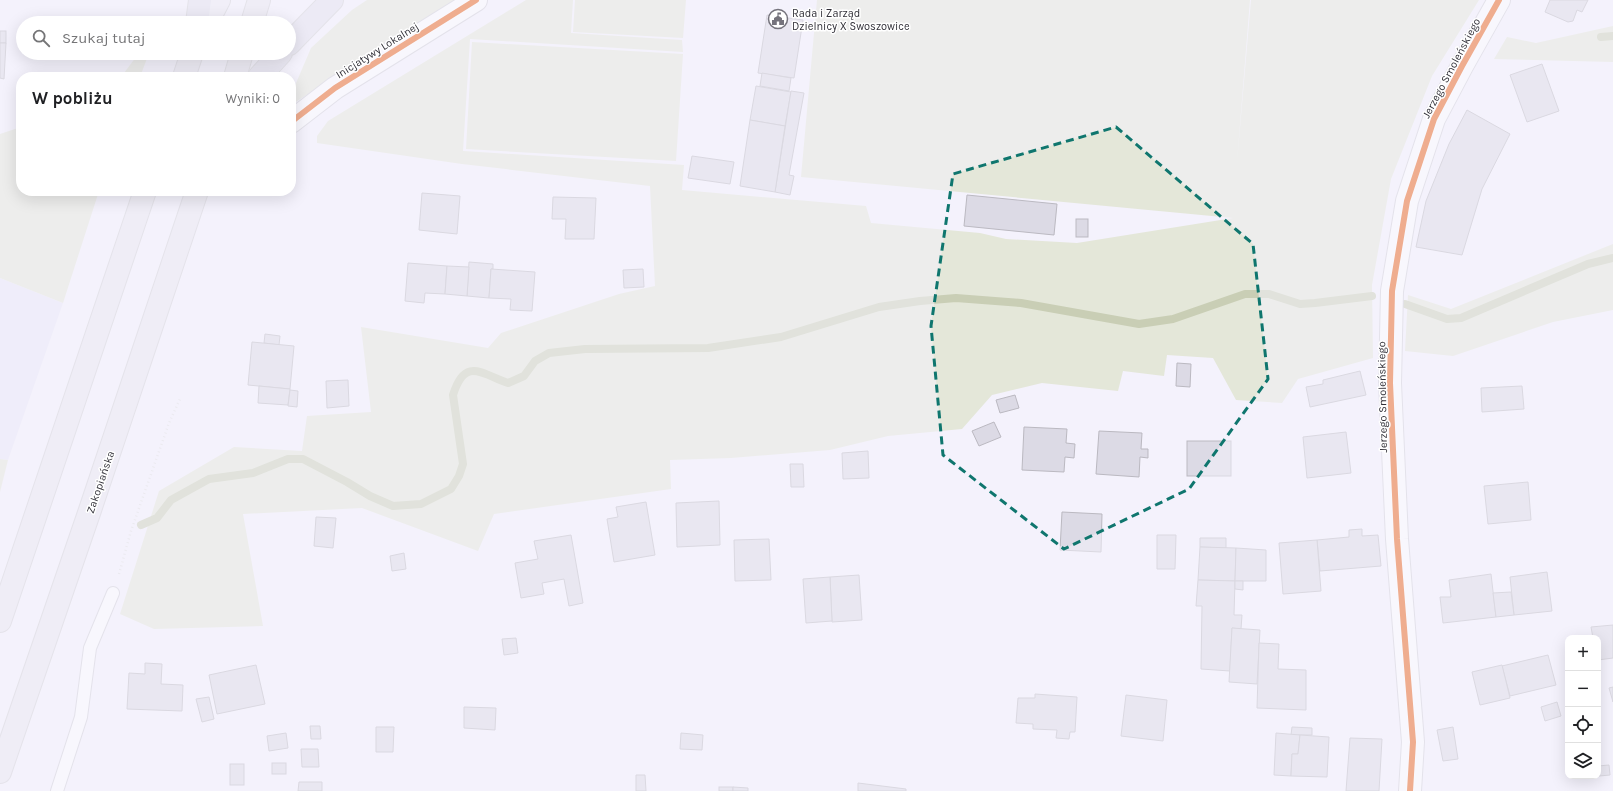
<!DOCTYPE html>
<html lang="pl">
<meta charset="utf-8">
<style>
:root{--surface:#fff;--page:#f6f6f6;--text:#202124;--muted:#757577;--line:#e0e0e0}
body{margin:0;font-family:Karla,sans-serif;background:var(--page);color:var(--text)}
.controls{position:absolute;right:12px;bottom:12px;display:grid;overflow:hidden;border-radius:8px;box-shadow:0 4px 16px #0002}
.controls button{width:36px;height:36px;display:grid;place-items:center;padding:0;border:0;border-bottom:1px solid var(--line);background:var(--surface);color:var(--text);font:20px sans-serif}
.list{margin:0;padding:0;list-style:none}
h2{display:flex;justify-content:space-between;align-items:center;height:52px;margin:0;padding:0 16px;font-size:17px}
h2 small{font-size:13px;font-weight:400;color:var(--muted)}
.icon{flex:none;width:22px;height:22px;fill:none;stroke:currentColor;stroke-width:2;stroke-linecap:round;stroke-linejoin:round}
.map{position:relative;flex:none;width:1613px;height:791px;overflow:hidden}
.search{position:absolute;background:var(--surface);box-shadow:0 4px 16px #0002;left:16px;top:16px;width:280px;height:44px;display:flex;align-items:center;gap:10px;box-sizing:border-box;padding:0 14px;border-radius:22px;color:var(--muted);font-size:15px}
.panel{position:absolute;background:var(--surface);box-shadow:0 4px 16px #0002;left:16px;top:72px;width:280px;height:124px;border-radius:16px}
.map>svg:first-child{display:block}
.built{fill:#e9e7f8}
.green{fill:#e4e7d9}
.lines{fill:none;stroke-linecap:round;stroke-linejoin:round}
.stream{stroke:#c9ceb5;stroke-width:8}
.building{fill:#dcdae5;stroke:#bbb9c1}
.service-casing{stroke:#d0cfd7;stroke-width:14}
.minor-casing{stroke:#d0cfd7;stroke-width:24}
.primary-casing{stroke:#d2d1d6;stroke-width:24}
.trunk-casing{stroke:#d2d1d6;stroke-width:24}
.motorway-casing{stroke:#d2d1d6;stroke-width:24}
.path{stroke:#e0e0e2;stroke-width:2.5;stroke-dasharray:1 3;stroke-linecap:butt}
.service{stroke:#fdfdff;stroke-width:12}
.minor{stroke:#fdfdff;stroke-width:22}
.primary{stroke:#edecf4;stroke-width:22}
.trunk{stroke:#e8e6f0;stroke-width:22}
.motorway{stroke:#e2e1ed;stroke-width:22}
.cycleway-casing{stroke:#fff;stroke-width:8}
.cycleway{stroke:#e8590c;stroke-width:6}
.marked{fill:none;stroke:#0f766e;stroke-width:3;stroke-dasharray:8 5;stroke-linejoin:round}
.labels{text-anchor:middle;stroke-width:3;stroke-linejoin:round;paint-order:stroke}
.poi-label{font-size:11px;fill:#302f37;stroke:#fff;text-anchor:start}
.street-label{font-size:11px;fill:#302f37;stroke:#fff}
</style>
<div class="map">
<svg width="1613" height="791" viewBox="0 0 1613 791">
<rect width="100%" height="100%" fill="#f4f2fc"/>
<path class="built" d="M0,278L63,303L8,460L0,459Z"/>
<g class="green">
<path d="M367,0H455L291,105V95L311,48L352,10Z"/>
<path d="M526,0H573L571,33L682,40L683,52L470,39L463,151L684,165L682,190L866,206L871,223L980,233L1006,239L1077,243L1233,218L801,177L817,0H1250L1237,162L1251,0H1479L1432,76L1391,179L1372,285L1373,358L1298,379L1282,403L1236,400L1213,358L1167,355L1164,376L1123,371L1118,391L1042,383L992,395L962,429L888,436L830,450L731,458L670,460L671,489L494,514L478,551L362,508L243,514L263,626L154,629L120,614L159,491L234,447L302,451L307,416L371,412L361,327L488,348L501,333L619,294L655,286L650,186L462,164L317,143V136L328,121Z"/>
<path d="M575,0H686L683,38L573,32Z"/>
<path d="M1613,26V62L1494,59L1507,37L1536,43Z"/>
<path d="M472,42L683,54L676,161L466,149Z"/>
<path d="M139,53H149L140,77H121Z"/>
<path d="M21,127V191H99L63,303L0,278V134Z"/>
<path d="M1613,244V310L1553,322L1453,356L1405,351L1408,295L1451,309Z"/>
<path d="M0,459L8,460L0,492Z"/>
</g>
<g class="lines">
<g class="stream">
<path d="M1601,37L1613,36"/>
<path d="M1405,304L1447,319L1461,318L1588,264L1613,258"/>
<path d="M141,525L157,518L171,500L209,479L253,473L288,459H303L347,482L370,496L393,506L421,504L451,489L459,476L463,464L453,395C465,356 482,374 508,383L524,376L535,361L549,353L585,349L708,348L781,337L879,307L920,301L956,298L1021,303L1139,324L1173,319L1245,294H1269L1300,304L1315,303L1372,296"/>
</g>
</g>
<g class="building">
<path d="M1550,0H1588L1582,12L1577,10L1573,21L1568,22L1545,12Z"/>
<path d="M767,15L803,20L794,78L758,73Z"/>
<rect x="0" y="31" width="6" height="12"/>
<path d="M0,43H6L4,79L0,78Z"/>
<path d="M1542,64L1559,111L1527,122L1510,75Z"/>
<path d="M762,73L791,78L789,91L760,86Z"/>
<path d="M756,86L791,92L785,126L750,120Z"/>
<path d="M791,91L804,93L789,175L794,176L790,195L775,192Z"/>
<path d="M1467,110L1510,134L1482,189L1462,255L1416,247L1426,201L1449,144Z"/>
<path d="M750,120L785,126L775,192L740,186Z"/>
<path d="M692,156L734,162L730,184L688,178Z"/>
<path d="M422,193L460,196L457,234L419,230Z"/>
<path d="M967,195L1057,204L1054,235L964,226Z"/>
<path d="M553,197L596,198L594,239H565L566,219H552Z"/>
<rect x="1076" y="219" width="12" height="18"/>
<path d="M469,262L493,264V269H491L489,298L467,296Z"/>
<path d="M408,263L447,266L445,294L425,293L424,303L405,301Z"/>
<path d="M447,266L469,267L467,296L445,294Z"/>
<path d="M491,269L535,272L532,311L510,310L511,299L489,298Z"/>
<path d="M643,269L644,287L624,288L623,270Z"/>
<path d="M265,334L280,336L279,345L264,343Z"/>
<path d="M252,342L294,346L290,389L248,385Z"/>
<path d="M1177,363L1191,364L1190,387L1176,386Z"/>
<path d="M1360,371L1366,395L1310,407L1306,387L1323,384V380Z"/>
<path d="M348,380L349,406L327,408L326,381Z"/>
<path d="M259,386L290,389L288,405L258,403Z"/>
<path d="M1522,386L1524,409L1482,412L1481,388Z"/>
<path d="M290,390L298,391L297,407L288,406Z"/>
<path d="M1015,395L1019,408L1000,413L996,400Z"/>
<path d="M994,422L1001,437L979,446L972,431Z"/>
<path d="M1024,427L1067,429L1066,443L1075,444L1074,458L1065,457L1064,472L1022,470Z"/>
<path d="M1099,431L1142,433L1141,449H1148V458L1140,457L1139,477L1096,474Z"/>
<path d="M1346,432L1351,473L1307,478L1303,437Z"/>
<rect x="1187" y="441" width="44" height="35"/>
<path d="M868,451L869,478L843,479L842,453Z"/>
<path d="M790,464H803L804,487H791Z"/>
<path d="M1528,482L1531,520L1488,524L1484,486Z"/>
<path d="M719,501L720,545L677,547L676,503Z"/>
<path d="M646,502L655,555L614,562L607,519L618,517L616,507Z"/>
<path d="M1062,512L1102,514L1101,552L1060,550Z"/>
<path d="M316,517L336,518L333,548L314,546Z"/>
<path d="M1362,529V536L1378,535L1381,566L1320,571L1317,540L1349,537V530Z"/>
<path d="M571,535L583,603L569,606L564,579L542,583L544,594L521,598L515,563L538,559L534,541Z"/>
<path d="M1157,535H1176L1175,569H1157Z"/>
<path d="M1200,538H1226V548L1200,547Z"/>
<path d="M769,539L771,580L735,581L734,540Z"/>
<path d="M1317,540L1321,591L1283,594L1279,543Z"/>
<path d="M1200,547L1236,548L1235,581L1198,580Z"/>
<path d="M1236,548L1266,550V581H1235Z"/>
<path d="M404,553L406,569L392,571L390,556Z"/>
<path d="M1547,572L1552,611L1514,615L1510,577Z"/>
<path d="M1491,574L1496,617L1443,623L1440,597H1451L1449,580Z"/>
<path d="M859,575L862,620L832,622L830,577Z"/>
<path d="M830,577L832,621L806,623L803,579Z"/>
<path d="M1198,580L1235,581L1234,615H1242L1241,629L1232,628L1230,671L1201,669L1202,606H1196Z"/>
<path d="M1235,581H1243V590L1235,589Z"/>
<path d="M1511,592L1514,615L1496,617L1493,593Z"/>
<path d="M1613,625V658L1598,660V638H1593L1591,627Z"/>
<path d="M1232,628L1260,630L1257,684L1229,682Z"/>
<path d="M516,638L518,653L504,655L502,639Z"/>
<path d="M1259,643L1279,644L1278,669L1306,670V710L1257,708Z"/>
<path d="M1548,655L1556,685L1510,696L1502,666Z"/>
<path d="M145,663L162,664L161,684L183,685L182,711L127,709L129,673L145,674Z"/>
<path d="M256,665L265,704L217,714L209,675Z"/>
<path d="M1502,665L1510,698L1480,705L1472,672Z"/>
<path d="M1613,687V702L1609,688Z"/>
<path d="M1035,694L1077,697L1075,732H1070L1069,739L1056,738L1057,730L1033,729V724L1016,723L1018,698H1035Z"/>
<path d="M1126,695L1167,700L1163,741L1121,736Z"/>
<path d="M209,697L214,719L202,722L196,699Z"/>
<path d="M1557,702L1561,716L1545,721L1541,707Z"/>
<path d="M464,707L496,708L495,730L464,728Z"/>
<path d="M310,726H320L321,739H311Z"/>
<path d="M376,727H394L393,752H376Z"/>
<path d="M1292,727L1312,728V735H1291Z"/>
<path d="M1453,727L1458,759L1443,761L1437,730Z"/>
<path d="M286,733L288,748L269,751L267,736Z"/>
<path d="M681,733L703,735L702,750L680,749Z"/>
<path d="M1276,733L1300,735L1298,754H1292L1291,776L1274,775Z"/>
<path d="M1300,735L1329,737L1327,777L1291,776L1292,754H1298Z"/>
<path d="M1350,738L1382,739L1379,791H1346Z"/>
<path d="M301,749H318L319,767H302Z"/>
<rect x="272" y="763" width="14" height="11"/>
<rect x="230" y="764" width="14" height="21"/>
<path d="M1609,765L1610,775L1588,777L1598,776V766Z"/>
<path d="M636,775H645L646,791H636Z"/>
<path d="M299,782H322V791H298Z"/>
<path d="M858,783L906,789V791H858Z"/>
<rect x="719" y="787" width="14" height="4"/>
<path d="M733,787L748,788V791H733Z"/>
</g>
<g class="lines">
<defs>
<path id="service" d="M57,791L81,717L90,648L113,593"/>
<g id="minor">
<path d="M291,122L335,88L476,0"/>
<path d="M1410,791L1413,742L1397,539L1390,383L1392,291L1407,201L1434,119L1462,66L1499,0"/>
</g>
<path id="primary" d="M207,23L219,0"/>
<g id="trunk">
<path d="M252,23L259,0"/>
<path d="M184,77L192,53"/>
<path d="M235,77L242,53"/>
<path d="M0,621L145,191"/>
<path d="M0,772L89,513L197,191"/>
</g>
<g id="motorway">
<path d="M197,23L200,0"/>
<path d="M289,44L332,0"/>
<path d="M259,77L281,53"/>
</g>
</defs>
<use href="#service" class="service-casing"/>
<use href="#minor" class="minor-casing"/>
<use href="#primary" class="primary-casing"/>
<use href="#trunk" class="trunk-casing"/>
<use href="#motorway" class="motorway-casing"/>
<path class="path" d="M119,574L131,531L169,423L180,399"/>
<use href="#service" class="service"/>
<use href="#minor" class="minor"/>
<use href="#primary" class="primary"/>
<use href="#trunk" class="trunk"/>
<use href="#motorway" class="motorway"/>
<defs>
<g id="cycleway">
<path d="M291,122L335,88L476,0"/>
<path d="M1410,791L1413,742L1397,539L1390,383L1392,291L1407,201L1434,119L1462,66L1499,0"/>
</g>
</defs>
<use href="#cycleway" class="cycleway-casing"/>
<use href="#cycleway" class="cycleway"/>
</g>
<path d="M0 0H1613V791H0ZM1116,127L1253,244L1268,379L1189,489L1064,549L943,455L931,326L953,174Z" fill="#f4f2fc" fill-opacity=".55" fill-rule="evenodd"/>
<path class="marked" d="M1116,127L1253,244L1268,379L1189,489L1064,549L943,455L931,326L953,174Z"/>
<defs>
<symbol id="civic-ring" viewBox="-11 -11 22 22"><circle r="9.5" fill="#fff" stroke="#75737c" stroke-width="1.5"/><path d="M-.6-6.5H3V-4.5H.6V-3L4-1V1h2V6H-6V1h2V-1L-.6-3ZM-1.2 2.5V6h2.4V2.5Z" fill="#75737c"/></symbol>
</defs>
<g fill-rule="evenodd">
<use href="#civic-ring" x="767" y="8" width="22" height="22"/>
</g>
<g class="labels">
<g class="poi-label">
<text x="792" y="17">Rada i Zarząd<tspan x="792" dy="13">Dzielnicy X Swoszowice</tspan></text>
</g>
<g class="street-label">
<text transform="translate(377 50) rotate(-32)" y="4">Inicjatywy Lokalnej</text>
<text transform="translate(1451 68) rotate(-62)" y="4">Jerzego Smoleńskiego</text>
<text transform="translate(1382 397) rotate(-91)" y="4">Jerzego Smoleńskiego</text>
<text transform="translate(100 482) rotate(-71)" y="4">Zakopiańska</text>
</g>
</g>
</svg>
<div class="controls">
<button>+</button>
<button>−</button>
<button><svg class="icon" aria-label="locate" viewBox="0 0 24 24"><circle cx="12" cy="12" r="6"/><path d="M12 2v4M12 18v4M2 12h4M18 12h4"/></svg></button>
<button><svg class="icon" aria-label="layers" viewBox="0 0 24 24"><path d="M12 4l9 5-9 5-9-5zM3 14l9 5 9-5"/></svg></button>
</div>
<div class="search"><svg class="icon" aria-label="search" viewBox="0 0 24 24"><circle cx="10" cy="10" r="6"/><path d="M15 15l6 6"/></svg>Szukaj tutaj</div>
<section class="panel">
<h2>W pobliżu<small>Wyniki: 0</small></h2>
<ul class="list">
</ul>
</section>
</div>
